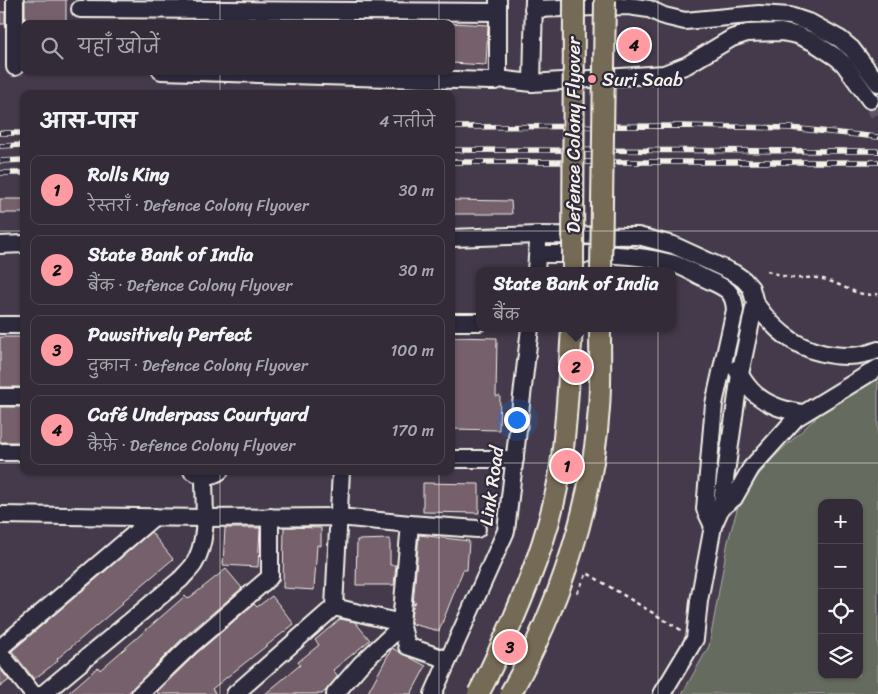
<!DOCTYPE html>
<html lang="hi">
<meta charset="utf-8">
<style>
:root{--surface:#332c38;--page:#3e3843;--text:#f1f3f6;--muted:#a9a7ae;--line:#4e4853;--accent:#ff9aa2}
body{margin:0;font-family:Sriracha,"Playpen Sans Deva",sans-serif;background:var(--page);color:var(--text)}
.controls{position:absolute;right:15px;bottom:15px;display:grid;overflow:hidden;border-radius:10px;box-shadow:0 1px 4px #0004}
.controls button{width:45px;height:45px;display:grid;place-items:center;padding:0;border:0;border-bottom:1px solid var(--line);background:var(--surface);color:var(--text);font:25px sans-serif}
.you{position:absolute;left:516px;top:419px;width:18px;height:18px;margin:-12px;border:4px solid #fff;border-radius:50%;background:#1a73e8;box-shadow:0 0 0 8px #1a73e833}
.badge{display:grid;place-items:center;width:32px;height:32px;border-radius:50%;background:var(--accent);color:#111;font-size:16px;font-weight:700}
.pin{position:absolute;translate:-50% -50%;border:2px solid #fff;box-shadow:0 1px 5px #0006}
.popup{position:absolute;left:476px;top:267px;width:200px;height:65px;box-sizing:border-box;display:grid;place-content:center;border-radius:10px;background:var(--surface);filter:drop-shadow(0 1px 4px #0005);font-size:16px;white-space:nowrap;color:var(--muted)}
.popup b{font-size:19px;color:var(--text)}
.popup::after{content:'';position:absolute;left:50%;top:100%;margin-left:-10px;border:10px solid transparent;border-top-color:var(--surface)}
.list{margin:0;padding:0;list-style:none}
h2{display:flex;justify-content:space-between;align-items:center;height:65px;margin:0;padding:0 20px;font-size:21px}
h2 small{font-size:16px;font-weight:400;color:var(--muted)}
.list li{display:grid;grid-template-columns:32px 1fr auto;gap:15px;align-items:center;box-sizing:border-box;height:70px;margin:0 10px 10px;padding:0 10px;border:1px solid var(--line);border-radius:10px}
.list b{display:block;font-size:19px;white-space:nowrap}
.list p{margin:0;font-size:16px;white-space:nowrap;color:var(--muted)}
.list em{font-size:16px;font-style:normal;color:var(--muted)}
.icon{flex:none;width:28px;height:28px;fill:none;stroke:currentColor;stroke-width:2;stroke-linecap:round;stroke-linejoin:round}
.map{position:relative;flex:none;width:878px;height:694px;overflow:hidden}
.search{position:absolute;background:var(--surface);box-shadow:0 1px 4px #0004;left:20px;top:20px;width:435px;height:55px;display:flex;align-items:center;gap:12px;box-sizing:border-box;padding:0 18px;border-radius:10px;color:var(--muted);font-size:19px}
.panel{position:absolute;background:var(--surface);box-shadow:0 1px 4px #0004;left:20px;top:90px;width:435px;height:385px;border-radius:10px}
.map>svg:first-child{display:block}
.green{fill:#656c5f;stroke:#acaea4;fill-rule:evenodd}
.building{fill:#75616c;stroke:#f4f1e8}
.lines{fill:none;stroke-linecap:round;stroke-linejoin:round}
.minor-tunnel{stroke:#5e5563;stroke-width:16;stroke-dasharray:16 8;stroke-linecap:butt}
.minor-casing{stroke:#f4f1e8;stroke-width:20}
.path{stroke:#f4f1e8;stroke-width:2.5;stroke-dasharray:4 4;stroke-linecap:butt}
.minor{stroke:#2f2a3d;stroke-width:16}
.rail-casing{stroke:#f4f1e8;stroke-width:5.5}
.rail{stroke:#2f2a3d;stroke-width:4;stroke-dasharray:11;stroke-linecap:butt}
.major-bridge-casing{stroke:#f4f1e8;stroke-width:24;stroke-linecap:butt}
.major-bridge{stroke:#756a55;stroke-width:20}
.grid{fill:none;stroke:#f4f1e8;stroke-width:1;stroke-opacity:0.55}
.poi-dot{fill:#ff9aa2;stroke:#2f2a3d;stroke-width:2}
.labels{text-anchor:middle;stroke-width:4.5;stroke-linejoin:round;paint-order:stroke}
.poi-label{font-size:19px;fill:#f4f1e8;stroke:#2f2a3d;text-anchor:start}
.street-label{font-size:19px;fill:#f4f1e8;stroke:#2f2a3d}
</style>
<div class="map">
<svg width="878" height="694" viewBox="0 0 878 694">
<rect width="100%" height="100%" fill="#443a4b"/>
<filter id="ink" filterUnits="userSpaceOnUse"><feTurbulence type="fractalNoise" baseFrequency=".02" numOctaves="2"/><feDisplacementMap in="SourceGraphic" scale="10" xChannelSelector="R" yChannelSelector="G"/><feConvolveMatrix kernelMatrix="1 2 1 2 8 2 1 2 1" color-interpolation-filters="sRGB"/></filter>
<g filter="url(#ink)">
<path class="green" d="M878,377V694H682L709,646L728,541L741,496L773,458L825,409ZM822,503H859V675H822Z"/>
<g class="building">
<rect x="25" y="0" width="41" height="24"/>
<rect x="0" y="12" width="5" height="12"/>
<path d="M451,23L488,25L486,65L451,63Z"/>
<rect x="0" y="199" width="24" height="14"/>
<path d="M451,200L511,201L512,214H451Z"/>
<path d="M0,337H21V344H24V387H0Z"/>
<path d="M451,337L497,338L496,396H500L499,430L451,429Z"/>
<rect x="0" y="407" width="24" height="35"/>
<path d="M423,483L479,484V513L423,512Z"/>
<path d="M284,527L321,528V546L317,545L314,590L283,588Z"/>
<path d="M225,528H260L258,567L223,565Z"/>
<path d="M151,532L173,559L122,602L123,603L57,659L58,661L34,679L12,651Z"/>
<path d="M419,535L469,541L467,570H463L439,631L412,624L411,622L412,609L416,602L413,605Z"/>
<path d="M390,539V565H396L394,585H356L357,540Z"/>
<path d="M226,569L242,588L183,638L127,694H67L98,667L100,670L185,596L188,599Z"/>
<path d="M272,596L294,624L212,689L216,694H159L157,692L197,653L254,604L257,607Z"/>
<path d="M340,619L355,622L370,640L333,670L338,676L326,690L322,694H265L300,665L298,662L319,645L315,640Z"/>
<path d="M392,648L426,666L411,694H367Z"/>
<path d="M0,669L9,680L0,687Z"/>
</g>
<g class="lines">
<path class="minor-tunnel" d="M870,100L878,114"/>
<defs>
<g id="minor">
<path d="M80,9L498,12"/>
<path d="M533,9L628,6L649,9L664,16L685,21L759,14L790,16L811,23L840,39L852,49L878,83"/>
<path d="M15,67V0"/>
<path d="M161,71L489,81H496L498,79L532,83L664,74L687,65L732,38L747,33L781,32L797,35L813,42L836,57L844,64L870,100"/>
<path d="M498,79V0"/>
<path d="M532,83L534,0"/>
<path d="M451,238L538,235L638,236L673,245L734,273L744,280L751,288L755,303L740,374L721,508L713,526L699,601L695,639L662,694"/>
<path d="M0,245L24,244"/>
<path d="M538,254C583,254 628,252 671,263C683,266 695,274 706,279C723,287 734,289 735,310L714,404L705,509L713,526"/>
<path d="M536,271L538,243"/>
<path d="M755,303C765,317 778,332 793,341C817,356 852,361 878,350"/>
<path d="M451,322H480"/>
<path d="M0,325H24"/>
<path d="M736,369C740,374 743,380 747,385C760,403 781,410 802,413"/>
<path d="M0,397H24"/>
<path d="M0,452H24"/>
<path d="M451,459H515"/>
<path d="M192,471C202,477 210,478 220,471"/>
<path d="M715,508H721L734,498L751,468L796,418L878,368"/>
<path d="M0,515L204,518L339,517L410,524L401,623L395,632L361,664L335,694"/>
<path d="M410,524L477,529"/>
<path d="M334,607L401,623L407,646L448,660"/>
<path d="M0,648L154,517"/>
<path d="M0,653L33,694"/>
<path d="M43,694L181,579C185,574 190,570 194,564C209,539 204,505 204,477"/>
<path d="M140,694L190,646L270,577V517"/>
<path d="M235,694L334,607L341,471"/>
<path d="M433,694L506,531L530,328"/>
</g>
</defs>
<use href="#minor" class="minor-casing"/>
<g class="path">
<path d="M767,271C775,273 784,277 793,278C803,279 814,276 823,279C843,284 857,298 878,294"/>
<path d="M577,593L587,573L681,630"/>
</g>
<use href="#minor" class="minor"/>
<defs>
<g id="rail">
<path d="M451,127L682,126L790,128L878,137"/>
<path d="M0,133H24"/>
<path d="M0,146L24,145"/>
<path d="M451,150L878,151"/>
<path d="M0,161L24,160"/>
<path d="M451,162H878"/>
<path d="M0,173H24"/>
</g>
</defs>
<use href="#rail" class="rail-casing"/>
<use href="#rail" class="rail"/>
<defs>
<g id="major-bridge">
<path d="M573,271L574,0"/>
<path d="M601,271L605,0"/>
<path d="M478,694C491,671 501,646 512,622C534,571 553,520 561,465C567,420 569,374 572,328"/>
<path d="M510,694C558,609 593,506 599,408C601,382 600,355 600,328"/>
</g>
</defs>
<use href="#major-bridge" class="major-bridge-casing"/>
<use href="#major-bridge" class="major-bridge"/>
</g>
</g>
<path class="grid" d="M220,0V24M439,0V24M658,0V694M220,71V94M439,71V94M0,231H24M451,231H878M0,463H24M451,463H878M220,471V694M439,471V694"/>
<circle class="poi-dot" cx="592" cy="79" r="5"/>
<g class="labels">
<g class="poi-label">
<text x="602" y="86">Suri Saab</text>
</g>
<g class="street-label">
<text transform="translate(573 135) rotate(-90)" y="7">Defence Colony Flyover</text>
<text transform="translate(491 486) rotate(-82)" y="7">Link Road</text>
</g>
</g>
</svg>
<div class="controls">
<button>+</button>
<button>−</button>
<button><svg class="icon" aria-label="locate" viewBox="0 0 24 24"><circle cx="12" cy="12" r="6"/><path d="M12 2v4M12 18v4M2 12h4M18 12h4"/></svg></button>
<button><svg class="icon" aria-label="layers" viewBox="0 0 24 24"><path d="M12 4l9 5-9 5-9-5zM3 14l9 5 9-5"/></svg></button>
</div>
<div class="you"></div>
<div class="pin badge" style="left:567px;top:466px">1</div>
<div class="pin badge" style="left:576px;top:367px">2</div>
<div class="popup"><b>State Bank of India</b>बैंक</div>
<div class="pin badge" style="left:510px;top:647px">3</div>
<div class="pin badge" style="left:634px;top:45px">4</div>
<div class="search"><svg class="icon" aria-label="search" viewBox="0 0 24 24"><circle cx="10" cy="10" r="6"/><path d="M15 15l6 6"/></svg>यहाँ खोजें</div>
<section class="panel">
<h2>आस-पास<small>4 नतीजे</small></h2>
<ul class="list">
<li><span class="badge">1</span><div><b>Rolls King</b><p>रेस्तराँ · Defence Colony Flyover</p></div><em>30 m</em></li>
<li><span class="badge">2</span><div><b>State Bank of India</b><p>बैंक · Defence Colony Flyover</p></div><em>30 m</em></li>
<li><span class="badge">3</span><div><b>Pawsitively Perfect</b><p>दुकान · Defence Colony Flyover</p></div><em>100 m</em></li>
<li><span class="badge">4</span><div><b>Café Underpass Courtyard</b><p>कैफ़े · Defence Colony Flyover</p></div><em>170 m</em></li>
</ul>
</section>
</div>
